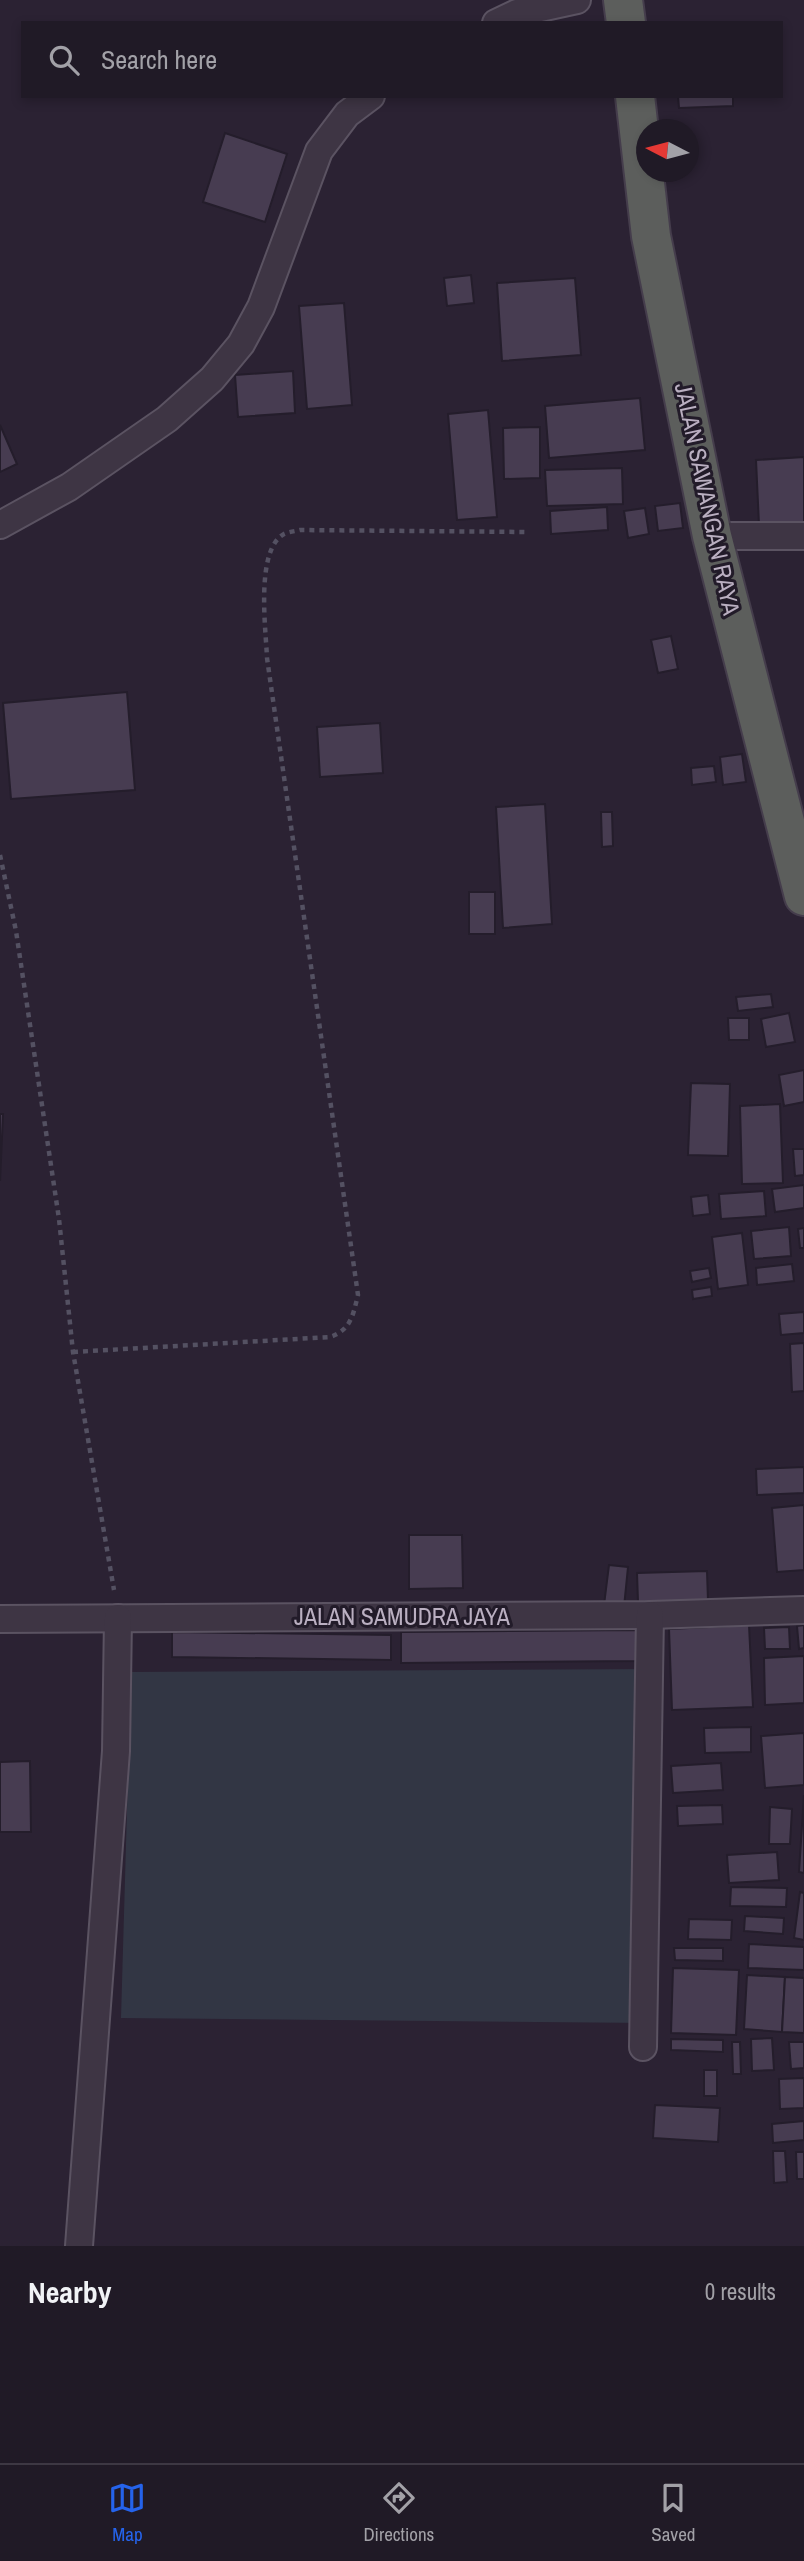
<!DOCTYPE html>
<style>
:root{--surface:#201a26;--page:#28232e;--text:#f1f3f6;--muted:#a2a1a7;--line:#3d3843;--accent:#2563eb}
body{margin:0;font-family:"Archivo Narrow",sans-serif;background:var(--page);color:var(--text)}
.compass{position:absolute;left:636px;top:119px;width:63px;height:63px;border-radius:50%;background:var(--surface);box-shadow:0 4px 10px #0003;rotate:276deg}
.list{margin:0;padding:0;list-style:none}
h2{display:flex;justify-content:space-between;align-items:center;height:91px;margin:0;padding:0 28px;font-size:30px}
h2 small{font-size:23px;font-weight:400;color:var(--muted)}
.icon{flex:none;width:38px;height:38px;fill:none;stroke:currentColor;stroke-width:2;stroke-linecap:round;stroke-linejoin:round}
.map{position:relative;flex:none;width:804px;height:2246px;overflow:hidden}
.search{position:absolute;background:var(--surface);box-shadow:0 4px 10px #0003;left:21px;right:21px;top:21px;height:77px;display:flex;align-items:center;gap:18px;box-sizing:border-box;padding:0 24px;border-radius:0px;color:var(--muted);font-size:26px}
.sheet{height:217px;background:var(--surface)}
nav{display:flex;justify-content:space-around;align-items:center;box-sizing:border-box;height:98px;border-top:2px solid var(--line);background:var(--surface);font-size:19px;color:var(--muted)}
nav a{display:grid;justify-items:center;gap:4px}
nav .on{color:var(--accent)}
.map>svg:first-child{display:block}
.green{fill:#323644}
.building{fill:#473c51;stroke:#241d2b;stroke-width:2}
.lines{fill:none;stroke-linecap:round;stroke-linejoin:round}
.minor-casing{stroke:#5b5362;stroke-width:30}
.trunk-casing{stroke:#453d4c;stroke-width:42}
.path{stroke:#545162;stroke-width:4.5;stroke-dasharray:5 5;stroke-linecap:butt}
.minor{stroke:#3e3544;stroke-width:26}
.trunk{stroke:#5c5e5c;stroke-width:38}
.labels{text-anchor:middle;stroke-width:6;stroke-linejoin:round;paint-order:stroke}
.street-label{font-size:24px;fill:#baafc1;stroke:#221b29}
</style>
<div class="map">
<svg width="804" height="2246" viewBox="0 0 804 2246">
<rect width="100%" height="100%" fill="#2b2233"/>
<path class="green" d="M658,1669L651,2023L121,2018L131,1672Z"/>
<g class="building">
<path d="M678,96H733V106L679,108Z"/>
<path d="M225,133L287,154L265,222L203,202Z"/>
<path d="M471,275L474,303L447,306L444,278Z"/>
<path d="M575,278L581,355L502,361L497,283Z"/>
<path d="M344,303L352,405L307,409L299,306Z"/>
<path d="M293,371L295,413L238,417L235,375Z"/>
<path d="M640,398L645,450L549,458L545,406Z"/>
<path d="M488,410L497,517L457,520L448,414Z"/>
<path d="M0,425L17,464L0,472Z"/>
<path d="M540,427V478L504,479L503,428Z"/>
<path d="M804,457V523L759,525L756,460Z"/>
<path d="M622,468L623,504L547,506L545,470Z"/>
<path d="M680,503L683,528L658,531L655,506Z"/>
<path d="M607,507L608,530L551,534L550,511Z"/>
<path d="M645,508L649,534L628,538L624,511Z"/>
<path d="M671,636L678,669L658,673L651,640Z"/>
<path d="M127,692L135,790L11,799L3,703Z"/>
<path d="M380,723L383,773L320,777L317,727Z"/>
<path d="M742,754L746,782L723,785L720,757Z"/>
<path d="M714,766L716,782L692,785L691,768Z"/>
<path d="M545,804L552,924L503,928L496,807Z"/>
<path d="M601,812H612L613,846L602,847Z"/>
<rect x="469" y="892" width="26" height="42"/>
<path d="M771,994L773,1007L738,1011L736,997Z"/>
<path d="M789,1013L795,1042L766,1047L761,1019Z"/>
<path d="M728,1018H749V1040H729Z"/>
<path d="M804,1070V1102L784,1106L779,1075Z"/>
<path d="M691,1083L730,1084L728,1156L688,1155Z"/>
<path d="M780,1104L783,1183L742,1184L740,1106Z"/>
<path d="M0,1114H3L0,1181Z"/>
<path d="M793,1149H804V1175L795,1176Z"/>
<path d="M804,1185V1208L775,1212L772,1189Z"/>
<path d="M764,1191L766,1216L721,1219L719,1194Z"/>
<path d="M708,1195L710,1214L693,1216L691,1197Z"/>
<path d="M789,1227L791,1256L754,1259L751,1231Z"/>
<path d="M804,1228V1248H800L798,1229Z"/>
<path d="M742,1233L748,1285L718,1289L712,1237Z"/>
<path d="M792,1264L794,1281L757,1285L756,1268Z"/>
<path d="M709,1268L711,1278L692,1282L690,1271Z"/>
<path d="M711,1287L712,1296L693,1299L692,1290Z"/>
<path d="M804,1312V1333L781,1335L779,1314Z"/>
<path d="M804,1343V1391L792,1392L790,1344Z"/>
<path d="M804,1467V1493L757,1495L756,1469Z"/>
<path d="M804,1505V1570L777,1572L772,1508Z"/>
<path d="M409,1535H462L463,1588L409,1589Z"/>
<path d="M609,1565L628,1567L624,1607L604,1605Z"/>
<path d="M707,1571L708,1601L638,1602L637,1573Z"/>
<path d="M749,1625L753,1707L672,1710L669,1629Z"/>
<path d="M804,1625V1648L799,1649L797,1626Z"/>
<path d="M789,1627L790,1649H765L764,1628Z"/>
<path d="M638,1630V1661L401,1663V1632Z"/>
<path d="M172,1632L391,1635V1660L172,1657Z"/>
<path d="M804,1656V1703L765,1705L764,1658Z"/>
<path d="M751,1727V1752L705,1753L704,1728Z"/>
<path d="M804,1733V1785L765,1788L761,1736Z"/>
<path d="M30,1761L31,1832H0V1762Z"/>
<path d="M721,1763L723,1790L673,1793L671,1766Z"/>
<path d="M804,1795V1873L799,1872Z"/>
<path d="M722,1805L723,1824L678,1826L677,1806Z"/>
<path d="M770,1807L792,1809L790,1844H769Z"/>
<path d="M777,1852L779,1880L729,1883L727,1855Z"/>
<path d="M731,1887L787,1888L786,1907L730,1906Z"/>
<path d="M800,1892L804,1893V1940L794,1938Z"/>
<path d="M745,1916L784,1918L783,1934L744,1931Z"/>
<path d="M689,1919L732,1920L731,1940L688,1939Z"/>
<path d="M749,1944L804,1947V1970L748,1968Z"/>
<path d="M674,1948H723V1961L675,1960Z"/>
<path d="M673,1968L739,1970L736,2035L671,2033Z"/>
<path d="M747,1975L785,1977L782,2032L744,2029Z"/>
<path d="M785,1977L804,1978V2033L782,2032Z"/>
<path d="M772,2038L774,2070L752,2071L751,2039Z"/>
<path d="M671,2039L723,2040V2052L671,2050Z"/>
<path d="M732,2042H740L741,2074H733Z"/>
<path d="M789,2042H804V2068L791,2069Z"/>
<rect x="704" y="2070" width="13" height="26"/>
<path d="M804,2078V2108L780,2109L779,2079Z"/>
<path d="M655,2105L720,2108L718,2142L653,2138Z"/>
<path d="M804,2121V2140L773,2143L772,2124Z"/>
<path d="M773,2151H785L787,2182L774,2183Z"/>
<path d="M796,2152H804V2179H797Z"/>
</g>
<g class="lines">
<defs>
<g id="minor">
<path d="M496,23L517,13L577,0"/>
<path d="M0,525L69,487L167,419L212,379L241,344L261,307L319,151L347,114L371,96"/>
<path d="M712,536H804"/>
<path d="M0,1619L650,1615L804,1610"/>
<path d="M643,2047L650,1615"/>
<path d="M79,2246L116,1751L118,1618"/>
</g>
<g id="trunk">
<path d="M623,0L626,23"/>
<path d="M635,96L651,236L712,536L804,896"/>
</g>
</defs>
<use href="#minor" class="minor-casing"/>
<use href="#trunk" class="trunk-casing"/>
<g class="path">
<path d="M0,855L16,931L59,1219L73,1352L114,1590"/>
<path d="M73,1352L330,1337C351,1330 353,1315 358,1295L267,658C266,630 255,550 284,534C288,532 296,531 300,530L528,532"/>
</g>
<use href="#minor" class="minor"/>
<use href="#trunk" class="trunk"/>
</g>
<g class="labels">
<g class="street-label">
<text transform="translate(707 499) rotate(78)" y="8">JALAN SAWANGAN RAYA</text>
<text x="402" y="1625">JALAN SAMUDRA JAYA</text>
</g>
</g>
</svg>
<svg class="compass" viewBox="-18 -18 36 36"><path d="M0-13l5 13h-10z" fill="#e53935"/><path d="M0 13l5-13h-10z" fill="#a2a1a7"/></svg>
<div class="search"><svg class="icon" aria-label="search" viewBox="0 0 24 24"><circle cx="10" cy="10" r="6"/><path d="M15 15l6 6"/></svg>Search here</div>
</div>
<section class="sheet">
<h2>Nearby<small>0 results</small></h2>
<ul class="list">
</ul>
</section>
<nav>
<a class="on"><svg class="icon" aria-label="map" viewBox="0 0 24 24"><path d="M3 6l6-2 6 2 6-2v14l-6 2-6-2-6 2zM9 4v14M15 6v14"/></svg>Map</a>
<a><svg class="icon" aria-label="directions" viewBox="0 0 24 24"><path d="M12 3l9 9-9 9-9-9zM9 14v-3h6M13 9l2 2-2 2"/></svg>Directions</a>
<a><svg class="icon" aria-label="saved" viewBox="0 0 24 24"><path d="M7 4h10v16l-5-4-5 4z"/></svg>Saved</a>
</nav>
